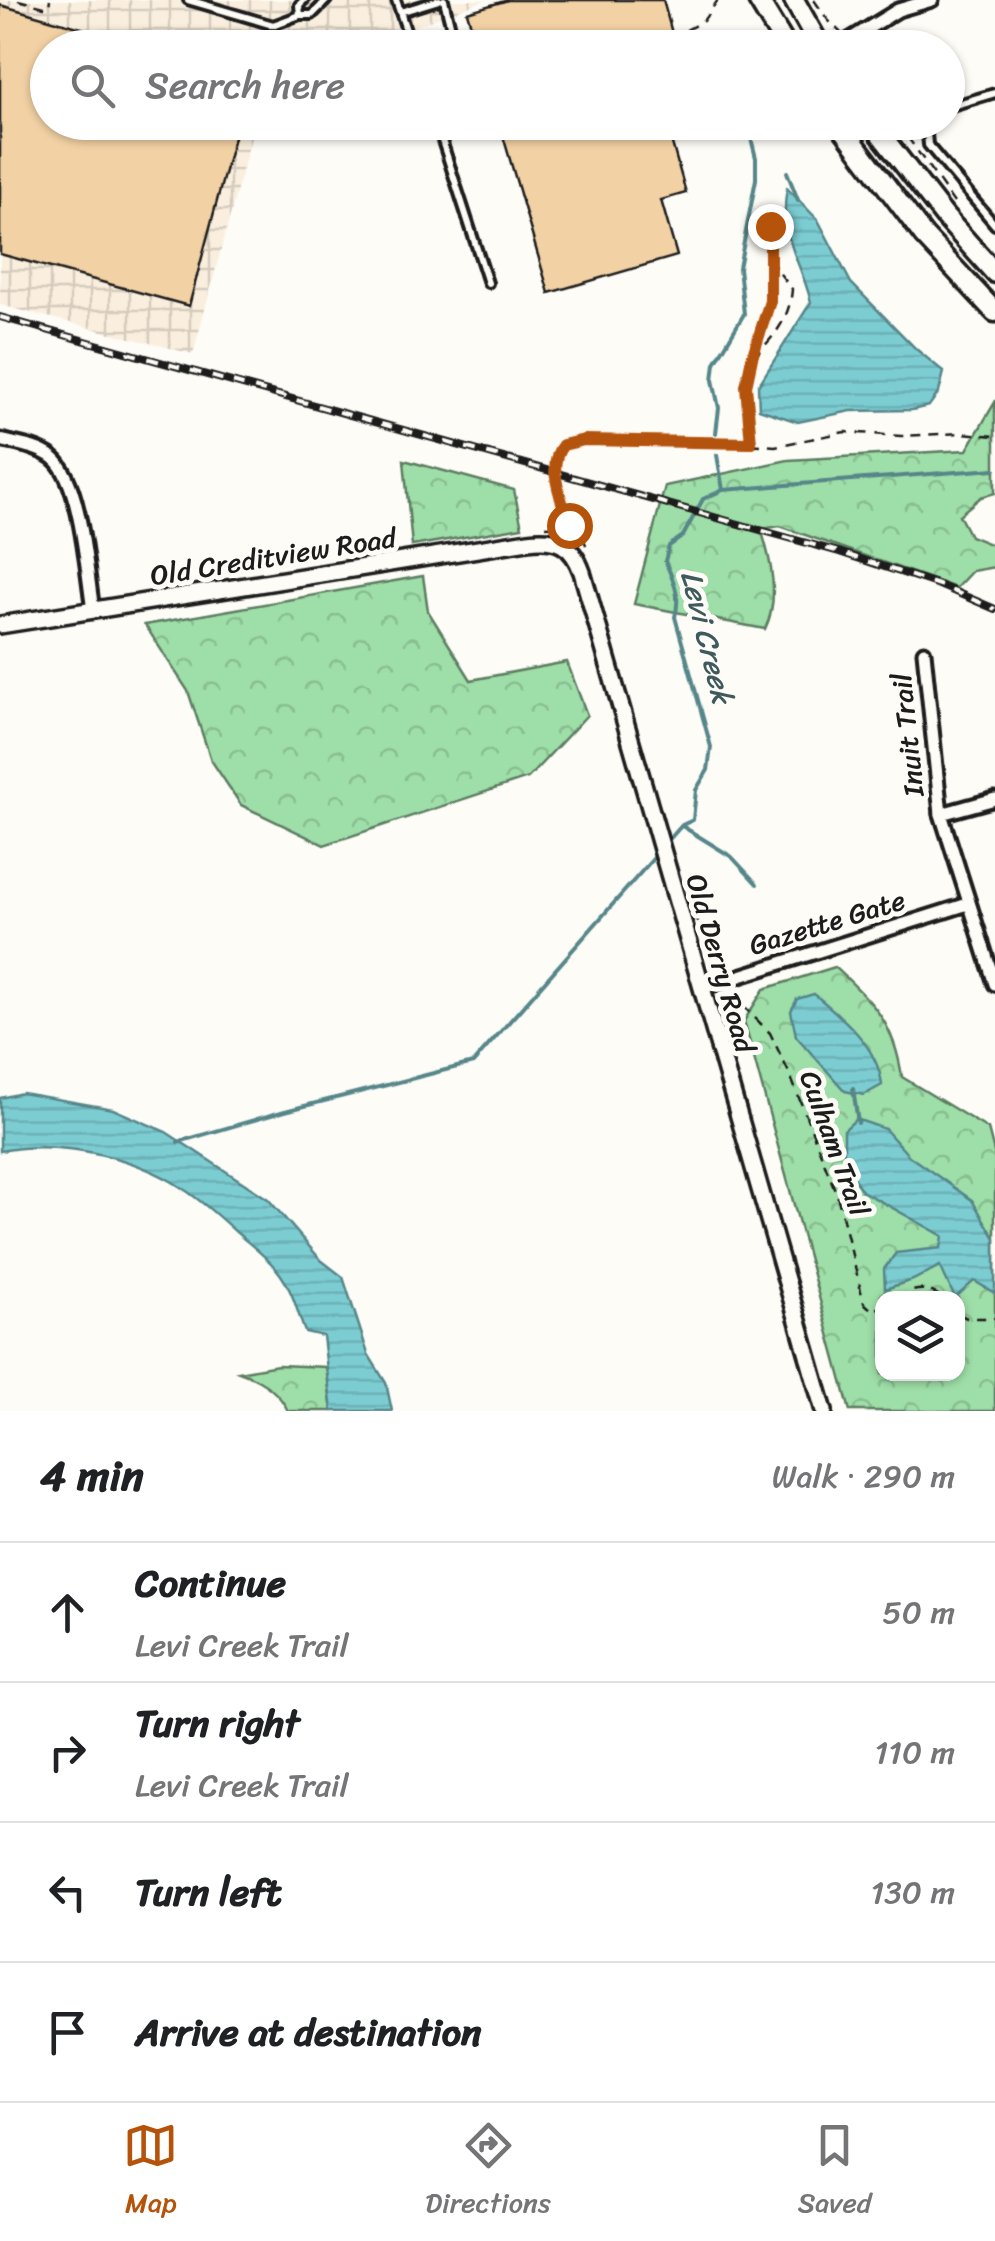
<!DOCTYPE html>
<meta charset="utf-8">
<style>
:root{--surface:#fff;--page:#f2f2f2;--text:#202124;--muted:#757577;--line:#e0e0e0;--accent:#b45309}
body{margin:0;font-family:Sriracha,sans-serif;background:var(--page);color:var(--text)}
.controls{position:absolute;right:30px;bottom:30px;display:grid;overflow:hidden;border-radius:20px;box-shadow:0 2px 8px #0004}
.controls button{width:90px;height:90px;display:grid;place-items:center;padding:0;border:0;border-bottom:2px solid var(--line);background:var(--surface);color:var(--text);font:50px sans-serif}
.stop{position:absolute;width:30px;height:30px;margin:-22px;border:8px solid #b45309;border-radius:50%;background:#fff}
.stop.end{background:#b45309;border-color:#fff;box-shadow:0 2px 10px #0008}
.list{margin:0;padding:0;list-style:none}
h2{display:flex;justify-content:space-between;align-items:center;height:130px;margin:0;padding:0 40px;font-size:42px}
h2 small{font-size:32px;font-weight:400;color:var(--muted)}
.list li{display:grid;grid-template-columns:65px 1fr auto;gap:30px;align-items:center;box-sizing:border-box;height:140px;padding:0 40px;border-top:2px solid var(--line)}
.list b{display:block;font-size:38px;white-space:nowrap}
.list p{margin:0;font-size:32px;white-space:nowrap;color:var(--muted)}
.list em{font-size:32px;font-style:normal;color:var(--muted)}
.icon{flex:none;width:55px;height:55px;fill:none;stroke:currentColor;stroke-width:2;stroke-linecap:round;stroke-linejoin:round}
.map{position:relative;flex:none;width:995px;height:1411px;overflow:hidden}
.search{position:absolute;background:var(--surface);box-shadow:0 2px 8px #0004;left:30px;right:30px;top:30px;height:110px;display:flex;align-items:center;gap:25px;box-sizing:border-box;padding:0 35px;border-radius:55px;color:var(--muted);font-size:38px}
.sheet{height:690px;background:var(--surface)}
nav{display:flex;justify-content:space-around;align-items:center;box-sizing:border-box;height:140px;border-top:2px solid var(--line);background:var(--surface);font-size:28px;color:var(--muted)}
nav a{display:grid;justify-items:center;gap:5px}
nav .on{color:var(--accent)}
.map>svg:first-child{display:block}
.industrial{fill:url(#industrial-grid)}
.forest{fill:url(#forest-crowns);stroke:#5d7d62;stroke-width:2.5;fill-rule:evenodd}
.water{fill:url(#water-rules);stroke:#568689;stroke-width:2.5}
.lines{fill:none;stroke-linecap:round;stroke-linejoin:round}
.stream{stroke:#568689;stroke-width:4}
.building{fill:#f2d1a4;stroke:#1c1c1c;stroke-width:2.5}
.service-casing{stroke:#1c1c1c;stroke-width:14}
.minor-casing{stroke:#1c1c1c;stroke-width:19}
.tertiary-casing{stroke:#1c1c1c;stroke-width:22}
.secondary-casing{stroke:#1c1c1c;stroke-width:25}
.path{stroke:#1c1c1c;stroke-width:2.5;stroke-dasharray:10 8;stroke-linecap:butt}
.service{stroke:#fdfcf7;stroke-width:6}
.minor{stroke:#fdfcf7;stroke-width:11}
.tertiary{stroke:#fdfcf7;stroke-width:15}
.secondary{stroke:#fdfcf7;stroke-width:18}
.rail-casing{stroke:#1c1c1c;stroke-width:8}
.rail{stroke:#fdfcf7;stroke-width:4;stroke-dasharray:11;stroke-linecap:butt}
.route{stroke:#b45309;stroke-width:12}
.labels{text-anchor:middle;stroke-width:10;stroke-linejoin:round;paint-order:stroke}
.street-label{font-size:28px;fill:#1c1c1c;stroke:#fdfcf7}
.water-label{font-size:30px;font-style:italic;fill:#3e5a5c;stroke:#fdfcf7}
</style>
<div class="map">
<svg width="995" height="1411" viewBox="0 0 995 1411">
<defs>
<pattern id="industrial-grid" width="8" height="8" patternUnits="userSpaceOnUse" patternTransform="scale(2.5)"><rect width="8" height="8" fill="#faefde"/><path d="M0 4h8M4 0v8" fill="none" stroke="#d6ccbe"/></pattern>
<pattern id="forest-crowns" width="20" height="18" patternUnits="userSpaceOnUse" patternTransform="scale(2.5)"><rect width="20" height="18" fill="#9edea8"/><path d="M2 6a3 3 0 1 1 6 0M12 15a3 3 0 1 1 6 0" fill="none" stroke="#88be90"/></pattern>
<pattern id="water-rules" width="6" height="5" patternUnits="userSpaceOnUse" patternTransform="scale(2.5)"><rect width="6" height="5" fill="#7ccdd2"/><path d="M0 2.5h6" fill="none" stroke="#6bafb4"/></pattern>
</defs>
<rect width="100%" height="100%" fill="#fdfcf7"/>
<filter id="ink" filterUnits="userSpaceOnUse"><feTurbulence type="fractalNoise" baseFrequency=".01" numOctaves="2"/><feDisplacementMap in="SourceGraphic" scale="20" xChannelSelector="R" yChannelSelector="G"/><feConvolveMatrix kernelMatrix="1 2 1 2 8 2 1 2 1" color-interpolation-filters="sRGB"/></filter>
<g filter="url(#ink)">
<path class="industrial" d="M0,0H485L359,47L48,48V122L255,123L193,354L0,305Z"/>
<g class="forest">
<path d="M995,402V493L981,497L959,515L970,536L995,546V567L972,571L956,588L780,526L761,529C771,560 780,599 765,629L634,604L665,486L788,460L967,450Z"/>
<path d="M404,460L514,490L522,527L412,546Z"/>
<path d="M423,576L428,611L471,680L567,662L587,715L528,778L324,845L241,805L211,760L188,691L145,625Z"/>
<path d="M835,967C874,1004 894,1022 902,1077L988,1129L995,1156V1411H850L744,1021L764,989ZM882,1298H958V1374H882Z"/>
<path d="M278,1365L326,1367L332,1411H288C279,1391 259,1379 239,1372Z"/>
</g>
<g class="water">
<path d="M787,188L818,220L851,283L916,349L944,372L939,392L929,406L912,410L851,411L798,422L759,409L758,386L811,302C800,257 778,237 787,188Z"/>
<path d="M814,994C842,1017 878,1046 882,1085L864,1095L845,1091L796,1036L791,1011L797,999Z"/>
<path d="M22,1093L113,1109L166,1132L268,1199L321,1260L343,1277L368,1354L386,1383L392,1411H332L323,1336L305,1332C297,1312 294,1293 281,1275C270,1259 252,1246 237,1233C216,1214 195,1195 171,1181C124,1154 53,1140 0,1151V1098Z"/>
<path d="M856,1119L885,1129L909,1156L972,1200L995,1238V1293L974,1281L955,1298L940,1266L913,1280L885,1289L884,1269L896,1253L941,1248L943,1236L862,1191L844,1163V1130Z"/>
</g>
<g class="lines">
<g class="stream">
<path d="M787,172L798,200"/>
<path d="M716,433L719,408L713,380L715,363L744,314L739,268L756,179V158L747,122"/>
<path d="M717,455L723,490"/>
<path d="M682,826L732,857L757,884"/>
<path d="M667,842L682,825L693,820L696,790L708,770L711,747L675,617C681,595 674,582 665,561L669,546L683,536L703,499L723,490L995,469"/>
<path d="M853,1088L858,1123"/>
<path d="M178,1142L285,1111L473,1063L658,853"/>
</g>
</g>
<g class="building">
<path d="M508,0H663L676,48H478L467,12Z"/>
<path d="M0,5L142,45L141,48H48V122H238L189,306L0,254Z"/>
<path d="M499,122H666L686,193L661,200L677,256L549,293Z"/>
</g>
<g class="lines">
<defs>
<g id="service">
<path d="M188,0L273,25L300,15H312L327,0"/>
<path d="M396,0L412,48"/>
<path d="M444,0L456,48"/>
<path d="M400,12L439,0"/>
<path d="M300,15L299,5L304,0"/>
<path d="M948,107L995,93"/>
<path d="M436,122L488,283"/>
<path d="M926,122L928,145L995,225"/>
</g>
<g id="minor">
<path d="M836,48L898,10L932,0"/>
<path d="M0,440C17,444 39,447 53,458C81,480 87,574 93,610"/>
<path d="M924,652L941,814L995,984"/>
<path d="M941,814L995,799"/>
<path d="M702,988L968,904"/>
</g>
<path id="tertiary" d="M0,625L528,541C557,537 572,544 582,572L824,1411"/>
<g id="secondary">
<path d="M758,0L787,48"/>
<path d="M794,0L821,48"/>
<path d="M838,122L924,236L995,312"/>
<path d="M871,122L945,217L995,273"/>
</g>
</defs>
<use href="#service" class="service-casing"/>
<use href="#minor" class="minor-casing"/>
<use href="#tertiary" class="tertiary-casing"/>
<use href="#secondary" class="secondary-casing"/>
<g class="path">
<path d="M18,0L48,8L50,0"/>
<path d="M814,0L828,20L841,33"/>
<path d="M686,30L703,21L718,0"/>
<path d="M897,122L954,203"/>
<path d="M753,357C774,338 790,318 792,289L773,265"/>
<path d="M751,442L746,386L752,358L770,301V226"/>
<path d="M569,523C562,499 540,454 572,441L717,442L775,446L845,432L901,436L962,433L995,436"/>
<path d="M569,525L581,532L588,550"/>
<path d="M546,526L568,525"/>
<path d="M695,913C703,935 705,957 727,967"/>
<path d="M734,989L745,1008L770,1033L790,1075L837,1195L864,1303L872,1310L882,1307"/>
<path d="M897,1298C914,1288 926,1286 943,1298"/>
<path d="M958,1314L967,1318H995"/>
</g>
<use href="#service" class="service"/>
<use href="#minor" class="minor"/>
<use href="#tertiary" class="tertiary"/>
<use href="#secondary" class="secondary"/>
<defs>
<path id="rail" d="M0,317L839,552L939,585L995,609"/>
</defs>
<use href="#rail" class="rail-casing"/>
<use href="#rail" class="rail"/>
</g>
</g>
<g class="lines" filter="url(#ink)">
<path class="route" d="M569,525C563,501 545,466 563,445L584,440L751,443L746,386L752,358L770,301V226"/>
</g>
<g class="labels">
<g class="street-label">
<text transform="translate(273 556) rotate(-9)" y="10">Old Creditview Road</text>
<text transform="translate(907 735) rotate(-96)" y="10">Inuit Trail</text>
<text transform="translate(827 922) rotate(-17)" y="10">Gazette Gate</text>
<text transform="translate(721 963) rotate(74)" y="10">Old Derry Road</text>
<text transform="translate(835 1143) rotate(70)" y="10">Culham Trail</text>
</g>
<g class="water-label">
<text transform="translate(707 637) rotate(76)" y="10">Levi Creek</text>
</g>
</g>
</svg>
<div class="controls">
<button><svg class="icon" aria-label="layers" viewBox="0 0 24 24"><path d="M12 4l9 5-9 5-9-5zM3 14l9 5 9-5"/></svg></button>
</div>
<div class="stop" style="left:569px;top:525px"></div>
<div class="stop end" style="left:770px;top:226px"></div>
<div class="search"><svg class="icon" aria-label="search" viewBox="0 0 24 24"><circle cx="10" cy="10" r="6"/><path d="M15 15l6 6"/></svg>Search here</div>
</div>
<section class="sheet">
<h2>4 min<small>Walk · 290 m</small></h2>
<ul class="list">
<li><svg class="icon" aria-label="ahead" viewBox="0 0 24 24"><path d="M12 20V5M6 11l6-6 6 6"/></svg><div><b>Continue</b><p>Levi Creek Trail</p></div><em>50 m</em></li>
<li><svg class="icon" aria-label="right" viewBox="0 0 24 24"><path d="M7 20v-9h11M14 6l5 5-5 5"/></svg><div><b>Turn right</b><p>Levi Creek Trail</p></div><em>110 m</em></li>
<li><svg class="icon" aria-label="left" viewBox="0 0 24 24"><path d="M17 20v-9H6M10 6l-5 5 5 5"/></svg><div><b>Turn left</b></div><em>130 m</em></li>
<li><svg class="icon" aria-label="arrive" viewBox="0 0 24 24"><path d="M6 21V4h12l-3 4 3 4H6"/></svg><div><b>Arrive at destination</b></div></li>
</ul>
</section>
<nav>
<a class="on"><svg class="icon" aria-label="map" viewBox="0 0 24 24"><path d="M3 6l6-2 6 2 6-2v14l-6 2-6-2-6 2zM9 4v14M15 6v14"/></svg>Map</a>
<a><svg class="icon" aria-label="directions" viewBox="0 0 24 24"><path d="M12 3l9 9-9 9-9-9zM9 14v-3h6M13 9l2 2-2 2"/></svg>Directions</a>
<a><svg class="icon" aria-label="saved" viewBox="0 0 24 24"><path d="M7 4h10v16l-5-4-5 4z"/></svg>Saved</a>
</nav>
